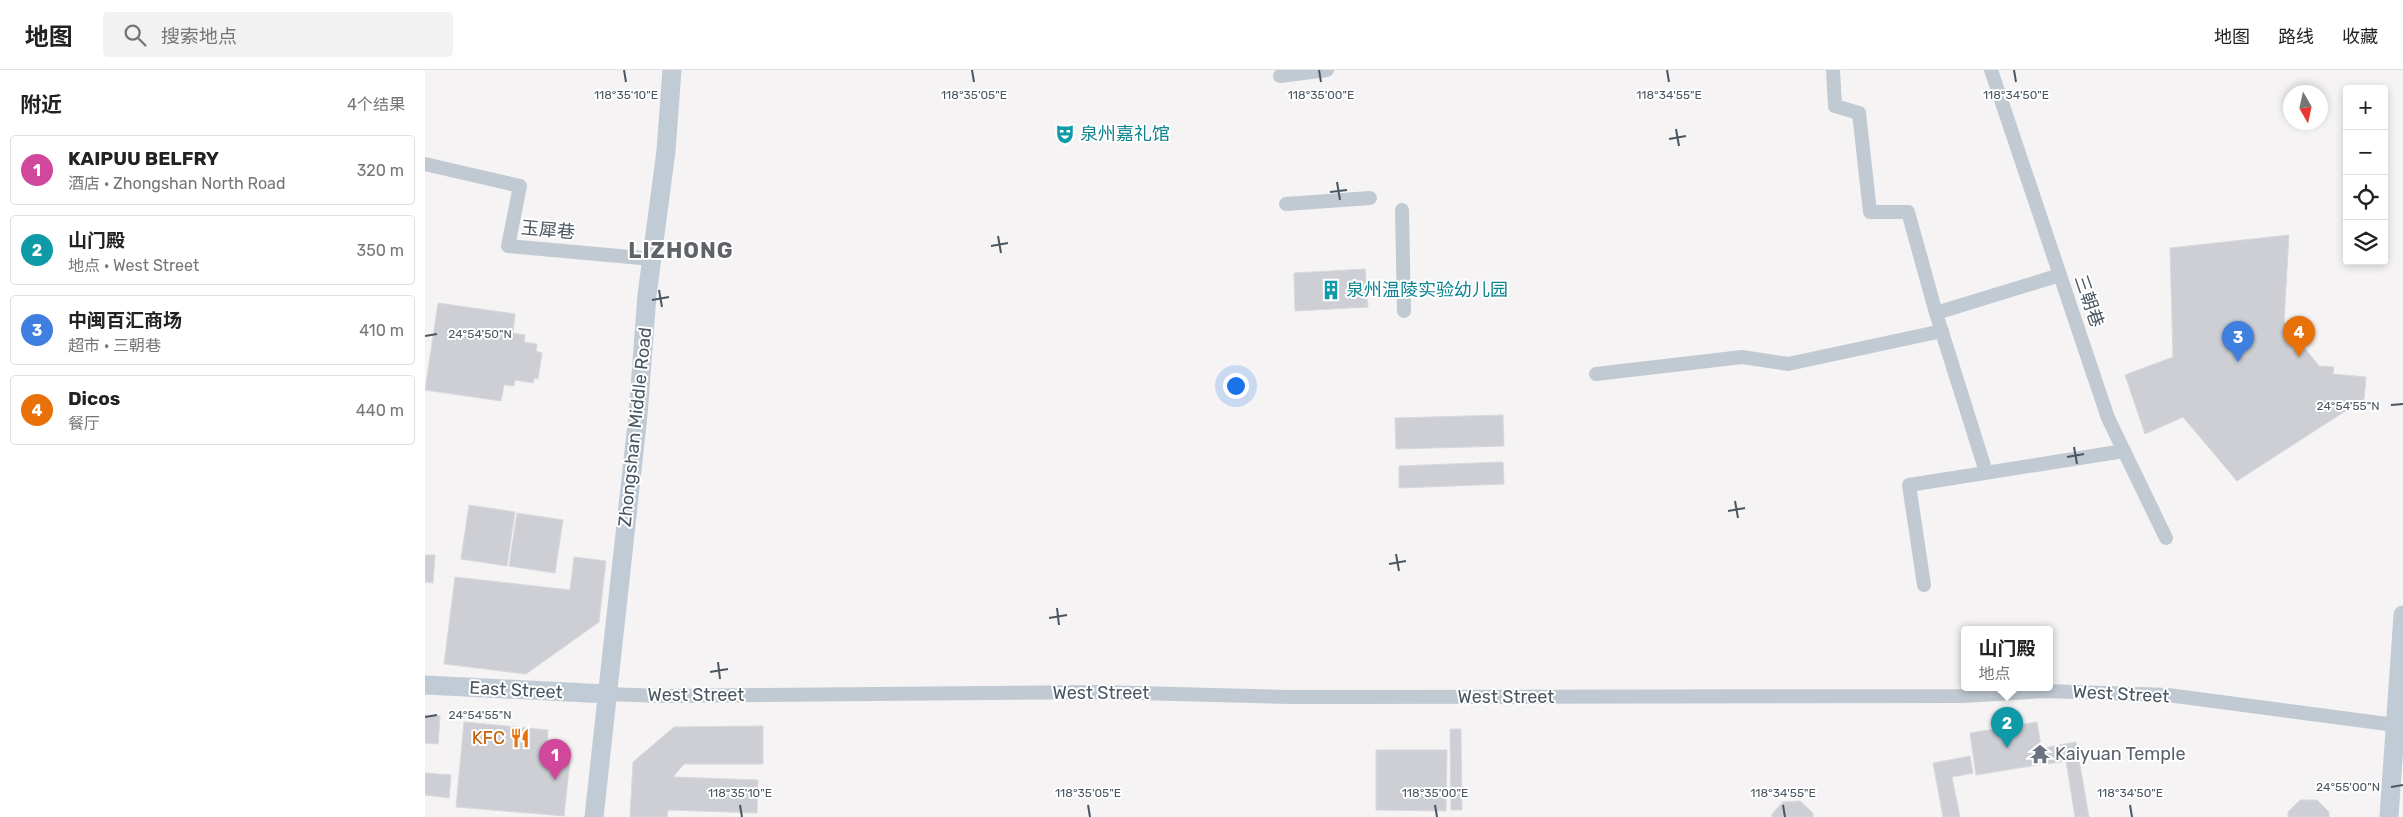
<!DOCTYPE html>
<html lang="zh">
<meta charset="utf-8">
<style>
:root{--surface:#fff;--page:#f2f2f2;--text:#222;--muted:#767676;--line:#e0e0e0;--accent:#2563eb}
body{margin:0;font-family:Rubik,"Noto Sans SC",sans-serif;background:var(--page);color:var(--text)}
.controls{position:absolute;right:15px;top:15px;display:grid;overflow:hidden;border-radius:5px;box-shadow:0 2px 8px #0003}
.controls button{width:45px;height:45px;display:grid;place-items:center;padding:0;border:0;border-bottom:1px solid var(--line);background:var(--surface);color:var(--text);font:25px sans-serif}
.compass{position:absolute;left:1858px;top:15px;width:45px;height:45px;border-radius:50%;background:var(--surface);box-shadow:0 2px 8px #0003;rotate:171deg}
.you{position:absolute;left:810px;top:315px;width:18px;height:18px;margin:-12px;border:4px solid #fff;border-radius:50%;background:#1a73e8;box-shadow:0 0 0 8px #1a73e833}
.badge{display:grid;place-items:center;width:32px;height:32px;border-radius:50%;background:var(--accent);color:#fff;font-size:16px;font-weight:700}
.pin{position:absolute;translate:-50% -41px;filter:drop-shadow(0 1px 2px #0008)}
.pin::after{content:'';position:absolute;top:26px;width:18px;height:15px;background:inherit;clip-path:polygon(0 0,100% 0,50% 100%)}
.popup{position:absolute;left:1536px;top:556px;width:92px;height:65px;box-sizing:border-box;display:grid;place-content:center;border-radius:5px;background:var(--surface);filter:drop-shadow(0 1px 4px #0005);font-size:16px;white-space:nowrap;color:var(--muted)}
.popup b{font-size:19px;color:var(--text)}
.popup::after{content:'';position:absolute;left:50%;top:100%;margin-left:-10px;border:10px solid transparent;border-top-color:var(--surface)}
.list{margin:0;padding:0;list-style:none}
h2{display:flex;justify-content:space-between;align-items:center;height:65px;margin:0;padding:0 20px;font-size:21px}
h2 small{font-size:16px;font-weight:400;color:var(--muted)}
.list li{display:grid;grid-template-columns:32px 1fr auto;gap:15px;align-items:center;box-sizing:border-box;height:70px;margin:0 10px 10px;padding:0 10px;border:1px solid var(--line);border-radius:5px}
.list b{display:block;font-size:19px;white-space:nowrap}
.list p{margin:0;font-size:16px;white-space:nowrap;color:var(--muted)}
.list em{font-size:16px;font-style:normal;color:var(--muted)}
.icon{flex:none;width:28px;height:28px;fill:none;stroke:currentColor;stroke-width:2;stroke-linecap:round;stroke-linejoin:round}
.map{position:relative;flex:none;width:1978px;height:747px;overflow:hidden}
header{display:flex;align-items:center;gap:30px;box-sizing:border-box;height:70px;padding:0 25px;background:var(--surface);border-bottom:1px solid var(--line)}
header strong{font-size:24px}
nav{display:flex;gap:28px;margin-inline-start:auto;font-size:18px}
.search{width:350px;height:45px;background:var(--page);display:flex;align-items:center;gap:12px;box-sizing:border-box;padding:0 18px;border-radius:5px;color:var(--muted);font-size:19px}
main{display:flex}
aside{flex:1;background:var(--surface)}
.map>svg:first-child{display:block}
.building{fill:#cdcfd5;stroke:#d7d9de}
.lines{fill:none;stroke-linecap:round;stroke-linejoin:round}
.street{stroke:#c1cad2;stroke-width:14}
.secondary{stroke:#c1cbd6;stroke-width:19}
.ticks{fill:none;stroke:#4a5661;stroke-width:2}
.labels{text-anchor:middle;stroke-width:4;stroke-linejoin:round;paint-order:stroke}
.culture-label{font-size:18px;fill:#0d838f;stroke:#fff;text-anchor:start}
.street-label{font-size:18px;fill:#4a5661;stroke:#fff}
.food-label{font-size:18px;fill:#c56008;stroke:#fff;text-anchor:end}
.worship-label{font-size:18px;fill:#5b616d;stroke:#fff;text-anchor:start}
.district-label{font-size:22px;font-weight:bold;letter-spacing:1px;fill:#5f6368;stroke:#fff}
.ticks-label{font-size:12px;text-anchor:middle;fill:#4a5661;stroke:#fff;stroke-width:4;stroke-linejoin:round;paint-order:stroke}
</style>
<header>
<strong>地图</strong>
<div class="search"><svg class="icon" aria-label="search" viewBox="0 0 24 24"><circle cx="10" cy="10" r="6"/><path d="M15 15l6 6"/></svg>搜索地点</div>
<nav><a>地图</a><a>路线</a><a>收藏</a></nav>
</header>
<main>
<aside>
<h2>附近<small>4个结果</small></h2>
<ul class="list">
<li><span class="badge" style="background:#d1479c">1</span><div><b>KAIPUU BELFRY</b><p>酒店 · Zhongshan North Road</p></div><em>320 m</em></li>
<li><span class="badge" style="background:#0f9aa8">2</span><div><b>山门殿</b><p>地点 · West Street</p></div><em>350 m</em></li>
<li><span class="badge" style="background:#3f7fe0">3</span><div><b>中闽百汇商场</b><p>超市 · 三朝巷</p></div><em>410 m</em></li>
<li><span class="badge" style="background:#e8710a">4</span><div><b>Dicos</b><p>餐厅</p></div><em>440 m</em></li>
</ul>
</aside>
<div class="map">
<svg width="1978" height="747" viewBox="0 0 1978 747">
<rect width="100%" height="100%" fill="#f5f3f3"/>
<g class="building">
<path d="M1864,165L1859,252L1894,296L1909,297L1908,304L1941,307L1939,329L1812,411L1758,347L1720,364L1700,305L1748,287L1745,178Z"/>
<path d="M940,199L943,237L870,241L869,203Z"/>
<path d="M13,233L90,244L88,263L100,265L99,272L112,274L111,281L117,283L113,309L109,308L108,313L90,310L89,316L79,315L76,331L0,320Z"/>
<path d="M1078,345L1079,376L971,379L970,348Z"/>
<path d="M1078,392L1079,414L974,418V396Z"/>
<path d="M44,435L90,442L82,496L36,489Z"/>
<path d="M92,443L138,450L130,503L84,496Z"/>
<path d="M0,485H10L8,513L0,512Z"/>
<path d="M149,487L181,491L174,552L101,604L19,594L30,507L145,520Z"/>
<path d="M0,645L15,646L13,674L0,673Z"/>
<path d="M39,652L123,660L121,688L145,690L139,746L31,737Z"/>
<path d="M1612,652L1619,694L1551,705L1545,663Z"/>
<path d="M338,656V694H259L248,707L333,710L332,743L243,740L242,747H205L208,692L249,657Z"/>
<path d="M1025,659H1036L1037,740H1026Z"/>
<path d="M1651,672L1664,747H1650L1641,691L1622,694L1619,678Z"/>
<path d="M951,680H1022L1021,741L951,740Z"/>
<path d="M1545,686L1548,703L1527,707L1535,747H1518L1508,693Z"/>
<path d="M0,703L26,705L24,728L0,725Z"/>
<path d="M1875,730H1892L1904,742V747H1863V742Z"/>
<path d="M1375,731L1388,743V747H1347V744L1358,732Z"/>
</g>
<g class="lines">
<g class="street">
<path d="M1408,0L1410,36L1434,43L1445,142H1483L1511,243"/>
<path d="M1566,0L1683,348L1741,468"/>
<path d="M855,6L902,0"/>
<path d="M0,94L95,116L83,176L227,189"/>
<path d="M861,134L945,128"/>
<path d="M977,140L979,241"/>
<path d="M1171,304L1317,287L1363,294L1517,261"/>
<path d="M1561,402L1511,243L1635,205"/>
<path d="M1499,515L1484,415L1699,381"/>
<path d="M182,624L237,626L671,622L865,627L1538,626L1619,621L1743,625L1970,655"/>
</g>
<g class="secondary">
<path d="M0,615L182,624"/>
<path d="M169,747L213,345L222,225L241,81L247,0"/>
<path d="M1964,747L1978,545"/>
</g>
</g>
<path class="ticks" d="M199,0L201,12M547,0L549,12M894,0L896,12M1242,0L1244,12M1589,0L1591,12M1251,59L1254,76M1244,69L1261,66M912,112L915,130M905,122L922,120M573,166L576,183M566,176L583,173M234,220L237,237M227,230L244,227M0,266L12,264M1966,335L1978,334M1649,377L1652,394M1642,387L1659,384M1310,431L1313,448M1303,441L1320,438M971,484L974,501M964,494L981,491M632,538L634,555M624,548L642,545M293,592L295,609M285,602L303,599M0,647L12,645M1966,717L1978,715M315,735L317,747M663,735L665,747M1010,735L1012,747M1358,735L1360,747M1705,735L1707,747"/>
<defs>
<symbol id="theatre-bare" viewBox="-9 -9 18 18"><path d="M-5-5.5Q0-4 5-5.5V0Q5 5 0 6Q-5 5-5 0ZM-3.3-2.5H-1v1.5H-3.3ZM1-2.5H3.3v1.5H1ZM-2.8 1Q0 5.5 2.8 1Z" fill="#0f9aa8" stroke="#fff" stroke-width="2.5" paint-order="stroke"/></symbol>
<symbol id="building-bare" viewBox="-9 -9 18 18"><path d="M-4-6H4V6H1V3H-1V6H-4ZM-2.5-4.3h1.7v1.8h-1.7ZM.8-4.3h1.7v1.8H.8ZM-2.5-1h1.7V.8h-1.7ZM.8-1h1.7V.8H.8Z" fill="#0f9aa8" stroke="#fff" stroke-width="2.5" paint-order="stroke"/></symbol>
<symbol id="restaurant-bare" viewBox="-9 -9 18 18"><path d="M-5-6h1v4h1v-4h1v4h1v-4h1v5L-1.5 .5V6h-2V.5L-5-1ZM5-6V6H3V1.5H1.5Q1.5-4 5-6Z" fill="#e8710a" stroke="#fff" stroke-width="2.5" paint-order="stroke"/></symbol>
<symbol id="temple-bare" viewBox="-9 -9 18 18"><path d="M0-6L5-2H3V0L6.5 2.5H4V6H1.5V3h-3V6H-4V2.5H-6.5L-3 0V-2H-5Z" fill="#6b7280" stroke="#fff" stroke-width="2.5" paint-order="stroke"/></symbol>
</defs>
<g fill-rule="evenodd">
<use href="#theatre-bare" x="626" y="50" width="28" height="28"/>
<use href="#building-bare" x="892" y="206" width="28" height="28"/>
<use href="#restaurant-bare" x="81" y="654" width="28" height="28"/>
<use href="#temple-bare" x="1601" y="670" width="28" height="28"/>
</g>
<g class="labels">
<g class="culture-label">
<text x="655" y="70">泉州嘉礼馆</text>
<text x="921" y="226">泉州温陵实验幼儿园</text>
</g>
<g class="street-label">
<text transform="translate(123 160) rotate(5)" y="6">玉犀巷</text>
<text transform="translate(1664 231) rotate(71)" y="6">三朝巷</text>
<text transform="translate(210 357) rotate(-84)" y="6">Zhongshan Middle Road</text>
<text transform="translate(91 620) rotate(3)" y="6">East Street</text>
<text x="676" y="629">West Street</text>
<text transform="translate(1696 624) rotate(3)" y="6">West Street</text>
<text x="271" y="631">West Street</text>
<text x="1081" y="633">West Street</text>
</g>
<g class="food-label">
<text x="80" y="674">KFC</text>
</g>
<g class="worship-label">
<text x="1630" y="690">Kaiyuan Temple</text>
</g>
<g class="district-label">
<text x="256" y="188">LIZHONG</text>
</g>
</g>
<g class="ticks-label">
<text x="201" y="29">118°35'10"E</text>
<text x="549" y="29">118°35'05"E</text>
<text x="896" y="29">118°35'00"E</text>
<text x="1244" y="29">118°34'55"E</text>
<text x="1591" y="29">118°34'50"E</text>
<text x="55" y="268">24°54'50"N</text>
<text x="1923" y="340">24°54'55"N</text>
<text x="55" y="649">24°54'55"N</text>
<text x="1923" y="721">24°55'00"N</text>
<text x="315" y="727">118°35'10"E</text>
<text x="663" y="727">118°35'05"E</text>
<text x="1010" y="727">118°35'00"E</text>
<text x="1358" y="727">118°34'55"E</text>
<text x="1705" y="727">118°34'50"E</text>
</g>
</svg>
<div class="controls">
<button>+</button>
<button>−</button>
<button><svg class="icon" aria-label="locate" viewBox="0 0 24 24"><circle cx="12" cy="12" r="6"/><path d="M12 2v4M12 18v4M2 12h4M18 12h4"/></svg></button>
<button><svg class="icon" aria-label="layers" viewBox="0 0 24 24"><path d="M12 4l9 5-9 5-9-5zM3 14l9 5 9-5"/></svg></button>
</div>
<svg class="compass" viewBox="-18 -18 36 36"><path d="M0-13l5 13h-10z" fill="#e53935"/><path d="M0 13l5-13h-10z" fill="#767676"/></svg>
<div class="you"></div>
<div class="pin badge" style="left:130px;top:710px;background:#d1479c">1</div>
<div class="pin badge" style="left:1582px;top:678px;background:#0f9aa8">2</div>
<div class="popup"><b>山门殿</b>地点</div>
<div class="pin badge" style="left:1813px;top:292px;background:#3f7fe0">3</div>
<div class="pin badge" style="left:1874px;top:287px;background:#e8710a">4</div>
</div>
</main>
